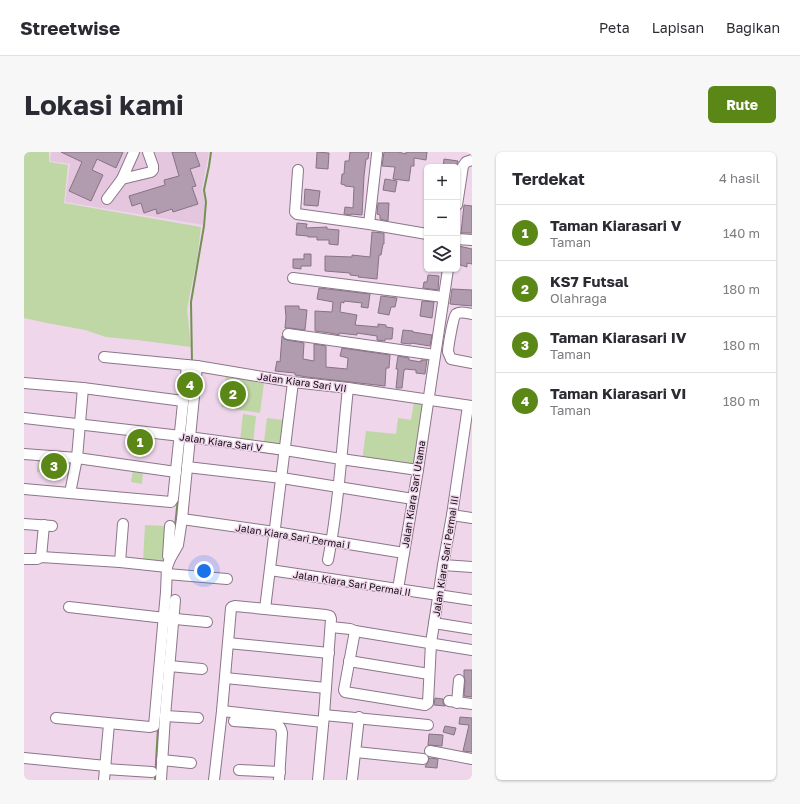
<!DOCTYPE html>
<html lang="id">
<meta charset="utf-8">
<style>
:root{--surface:#fff;--page:#f7f7f7;--text:#2b2b33;--muted:#7c7c81;--line:#e1e1e2;--accent:#5b8717}
body{margin:0;font-family:"Golos Text",sans-serif;background:var(--page);color:var(--text)}
.controls{position:absolute;right:12px;top:12px;display:grid;overflow:hidden;border-radius:6px;box-shadow:0 1px 3px #0004}
.controls button{width:36px;height:36px;display:grid;place-items:center;padding:0;border:0;border-bottom:1px solid var(--line);background:var(--surface);color:var(--text);font:20px sans-serif}
.you{position:absolute;left:180px;top:419px;width:14px;height:14px;margin:-10px;border:3px solid #fff;border-radius:50%;background:#1a73e8;box-shadow:0 0 0 6px #1a73e833}
.badge{display:grid;place-items:center;width:26px;height:26px;border-radius:50%;background:var(--accent);color:#fff;font-size:13px;font-weight:700}
.pin{position:absolute;translate:-50% -50%;border:2px solid #fff;box-shadow:0 1px 4px #0006}
.list{margin:0;padding:0;list-style:none}
h2{display:flex;justify-content:space-between;align-items:center;height:52px;margin:0;padding:0 16px;font-size:17px}
h2 small{font-size:13px;font-weight:400;color:var(--muted)}
.list li{display:grid;grid-template-columns:26px 1fr auto;gap:12px;align-items:center;box-sizing:border-box;height:56px;padding:0 16px;border-top:1px solid var(--line)}
.list b{display:block;font-size:15px;white-space:nowrap}
.list p{margin:0;font-size:13px;white-space:nowrap;color:var(--muted)}
.list em{font-size:13px;font-style:normal;color:var(--muted)}
.icon{flex:none;width:22px;height:22px;fill:none;stroke:currentColor;stroke-width:2;stroke-linecap:round;stroke-linejoin:round}
.map{position:relative;flex:none;width:448px;height:628px;overflow:hidden;border-radius:6px}
header{display:flex;align-items:center;gap:24px;box-sizing:border-box;height:56px;padding:0 20px;background:var(--surface);border-bottom:1px solid var(--line)}
header strong{font-size:19px}
nav{display:flex;gap:22px;margin-inline-start:auto;font-size:14px}
.intro{display:flex;align-items:center;justify-content:space-between;box-sizing:border-box;height:96px;padding:0 24px}
h1{margin:0;font-size:28px}
.button{padding:10px 18px;border-radius:6px;background:var(--accent);color:#fff;font-size:14px;font-weight:700}
main{display:flex;gap:24px;padding:0 24px}
aside{flex:1;background:var(--surface);border-radius:6px;box-shadow:0 1px 3px #0004}
.map>svg:first-child{display:block}
.built{fill:#e4c6df}
.green{fill:#bed7a5}
.lines{fill:none;stroke-linecap:round;stroke-linejoin:round}
.stream{stroke:#739152;stroke-width:2}
.building{fill:#b19bae;stroke:#887285}
.minor-casing{stroke:#8c7689;stroke-width:12}
.minor{stroke:#fff;stroke-width:10}
.labels{text-anchor:middle;stroke-width:3;stroke-linejoin:round;paint-order:stroke}
.street-label{font-size:10px;fill:#120a11;stroke:#efd6eb}
</style>
<header>
<strong>Streetwise</strong>
<nav><a>Peta</a><a>Lapisan</a><a>Bagikan</a></nav>
</header>
<div class="intro"><h1>Lokasi kami</h1><a class="button">Rute</a></div>
<main>
<div class="map">
<svg width="448" height="628" viewBox="0 0 448 628">
<rect width="100%" height="100%" fill="#efd6eb"/>
<path class="built" d="M27,0H185L178,37L181,52L179,73L41,50L46,12L26,9Z"/>
<g class="green">
<path d="M0,0H25V10L44,13L40,51L177,75L173,108L166,141L163,157L167,195L113,188L82,185L61,178L23,171L0,166Z"/>
<path d="M202,225L240,231L236,261L197,255Z"/>
<path d="M390,250L400,251L391,315L338,309L342,279L372,282L374,266L387,268Z"/>
<path d="M219,262L232,264L229,291L216,289Z"/>
<path d="M243,266L260,268L257,292L240,290Z"/>
<path d="M106,281L127,283L125,299L104,296Z"/>
<path d="M14,306L48,309L46,323L13,320Z"/>
<path d="M109,318L119,320L118,332L107,330Z"/>
<path d="M121,373L141,374L139,411L119,410Z"/>
</g>
<g class="lines">
<g class="stream">
<path d="M168,211L167,150L180,74L182,50L180,38L185,14L187,0"/>
<path d="M158,312L161,289"/>
<path d="M150,384L154,346"/>
<path d="M131,628L134,575"/>
</g>
</g>
<g class="building">
<path d="M37,0H99L92,16L73,7L68,18L79,23L67,49L45,39L58,10Z"/>
<path d="M148,0H171L176,14L166,17L172,34L168,35L174,52L149,60L148,57L133,62L132,57L120,61L117,51L108,54L105,44L141,33L140,28L155,24Z"/>
<path d="M293,0L305,1L304,17L292,16Z"/>
<path d="M326,0H345L344,7H342L340,24L338,63L327,62V63L320,62L321,55L329,56L330,35L321,34V33L317,32L318,22H320L321,9H325Z"/>
<path d="M360,0H374L382,2V0H403L402,8L390,6V14H387L385,29L369,27L371,15L358,14Z"/>
<path d="M420,7L434,9L432,15H419Z"/>
<path d="M361,27L373,29L371,40L359,38Z"/>
<path d="M281,37L296,39L294,54L280,53Z"/>
<path d="M354,51H365L364,69L356,67V63L353,62Z"/>
<path d="M440,53L448,54V81H437Z"/>
<path d="M273,71L283,72L282,76L303,75V77L315,78L314,93L305,92V88H293V85H284V84L272,83Z"/>
<path d="M348,80L360,81V92H359L357,103H355L353,127L334,125L335,124L326,123V121L301,119V104L328,105V103L346,105Z"/>
<path d="M435,94L448,97V112L443,111V115L433,112V104Z"/>
<path d="M280,102H287V114H277V117L269,116V107H280Z"/>
<path d="M404,123L415,124L414,138L399,136L400,130H403Z"/>
<path d="M295,136L346,142L344,156L337,155L338,151L320,149V151L317,150L316,160L333,163L331,173L354,175V172L362,173V175L369,176L368,187H361V189L353,188V184L333,181V183L315,181V183L306,181L291,179V159L308,160L309,150L293,147Z"/>
<path d="M428,137L448,138V154L426,152Z"/>
<path d="M357,144L373,146L371,155H367L365,163L354,161Z"/>
<path d="M398,149L410,150L408,166L396,164Z"/>
<path d="M261,154H275V157L283,158L281,178L265,176H261L262,165Z"/>
<path d="M379,178L389,179V180L408,183L406,194L387,191V192L377,191Z"/>
<path d="M258,184L260,187L263,188L280,191L279,207L290,209V192L302,194V215L323,217L324,206L316,204L318,196L366,203L365,216H362L361,234L283,225L271,223V221L251,219L253,209L256,210Z"/>
<path d="M374,204L385,206V208L397,210V208H403L401,222L392,221V218L381,217V218H380L378,236H372L374,217H372Z"/>
<path d="M440,518H448V545L440,544L441,529L440,524Z"/>
<path d="M411,546L419,547V551L421,554L410,553Z"/>
<path d="M436,565L448,566V600L439,599L445,573L435,572Z"/>
<path d="M421,574L432,576L430,583L419,580Z"/>
<path d="M405,582L419,583L418,594L404,593Z"/>
<path d="M405,606L414,607L413,616L401,615L402,613L404,610Z"/>
</g>
<g class="lines">
<defs>
<g id="minor">
<path d="M110,0L98,27L127,20L129,18V14L124,0"/>
<path d="M274,18L271,60L273,62L345,72L403,82"/>
<path d="M83,47L98,27"/>
<path d="M433,53L439,14L442,10L448,8"/>
<path d="M345,72L353,2"/>
<path d="M433,87L448,88"/>
<path d="M269,126L419,145"/>
<path d="M448,162C443,161 436,159 432,162C429,165 424,195 424,200C425,202 426,205 427,207L448,211"/>
<path d="M264,182L411,203"/>
<path d="M80,205L173,214L269,230L324,236L448,254"/>
<path d="M0,231L59,236L159,249"/>
<path d="M0,266L157,284L261,298L317,307L394,318"/>
<path d="M0,302L53,306L152,320"/>
<path d="M163,315L258,326L389,347"/>
<path d="M0,337L147,350L149,347L163,213"/>
<path d="M46,341L53,306L59,236"/>
<path d="M428,363L448,366"/>
<path d="M158,367L251,380L380,401"/>
<path d="M0,372L28,374"/>
<path d="M17,405L20,373"/>
<path d="M0,407H13L17,405L96,410L143,415"/>
<path d="M146,407L144,404L146,374"/>
<path d="M304,408C315,351 318,293 324,236"/>
<path d="M96,410L99,372"/>
<path d="M419,413L448,415"/>
<path d="M246,418L448,448"/>
<path d="M143,422L203,427"/>
<path d="M374,437L394,318L424,117"/>
<path d="M45,455L141,466L183,470"/>
<path d="M241,457L269,230"/>
<path d="M410,471L448,477"/>
<path d="M307,475L326,477L331,479L448,498"/>
<path d="M331,479L320,538L321,540L401,553L404,551L407,491L419,413L428,363L444,254"/>
<path d="M204,491L305,501"/>
<path d="M325,509L405,522"/>
<path d="M145,514L178,517"/>
<path d="M201,526L302,536"/>
<path d="M425,549L448,552"/>
<path d="M433,551L435,528"/>
<path d="M198,559L299,570"/>
<path d="M300,563L404,573"/>
<path d="M141,564L174,566"/>
<path d="M32,566L126,575L130,574L142,440L143,415L146,407L154,393L158,367L173,214"/>
<path d="M210,569L251,572C256,574 257,576 258,581L255,628"/>
<path d="M406,599L448,607"/>
<path d="M332,600L399,607"/>
<path d="M0,606L82,614"/>
<path d="M138,608L167,611"/>
<path d="M81,617L128,620"/>
<path d="M215,618L256,620"/>
<path d="M80,628L85,572"/>
<path d="M137,628L141,564L151,448"/>
<path d="M190,628L198,559L207,456L208,455L211,454L302,463L306,464L307,467L300,563L294,628"/>
<path d="M328,628L335,565"/>
</g>
</defs>
<use href="#minor" class="minor-casing"/>
<use href="#minor" class="minor"/>
</g>
<g class="labels">
<g class="street-label">
<text transform="translate(278 230) rotate(8)" y="4">Jalan Kiara Sari VII</text>
<text transform="translate(197 290) rotate(8)" y="4">Jalan Kiara Sari V</text>
<text transform="translate(389 342) rotate(-81)" y="4">Jalan Kiara Sari Utama</text>
<text transform="translate(269 384) rotate(9)" y="4">Jalan Kiara Sari Permai I</text>
<text transform="translate(421 404) rotate(-81)" y="4">Jalan Kiara Sari Permai III</text>
<text transform="translate(328 431) rotate(9)" y="4">Jalan Kiara Sari Permai II</text>
</g>
</g>
</svg>
<div class="controls">
<button>+</button>
<button>−</button>
<button><svg class="icon" aria-label="layers" viewBox="0 0 24 24"><path d="M12 4l9 5-9 5-9-5zM3 14l9 5 9-5"/></svg></button>
</div>
<div class="you"></div>
<div class="pin badge" style="left:116px;top:290px">1</div>
<div class="pin badge" style="left:209px;top:242px">2</div>
<div class="pin badge" style="left:30px;top:314px">3</div>
<div class="pin badge" style="left:166px;top:233px">4</div>
</div>
<aside>
<h2>Terdekat<small>4 hasil</small></h2>
<ul class="list">
<li><span class="badge">1</span><div><b>Taman Kiarasari V</b><p>Taman</p></div><em>140 m</em></li>
<li><span class="badge">2</span><div><b>KS7 Futsal</b><p>Olahraga</p></div><em>180 m</em></li>
<li><span class="badge">3</span><div><b>Taman Kiarasari IV</b><p>Taman</p></div><em>180 m</em></li>
<li><span class="badge">4</span><div><b>Taman Kiarasari VI</b><p>Taman</p></div><em>180 m</em></li>
</ul>
</aside>
</main>
